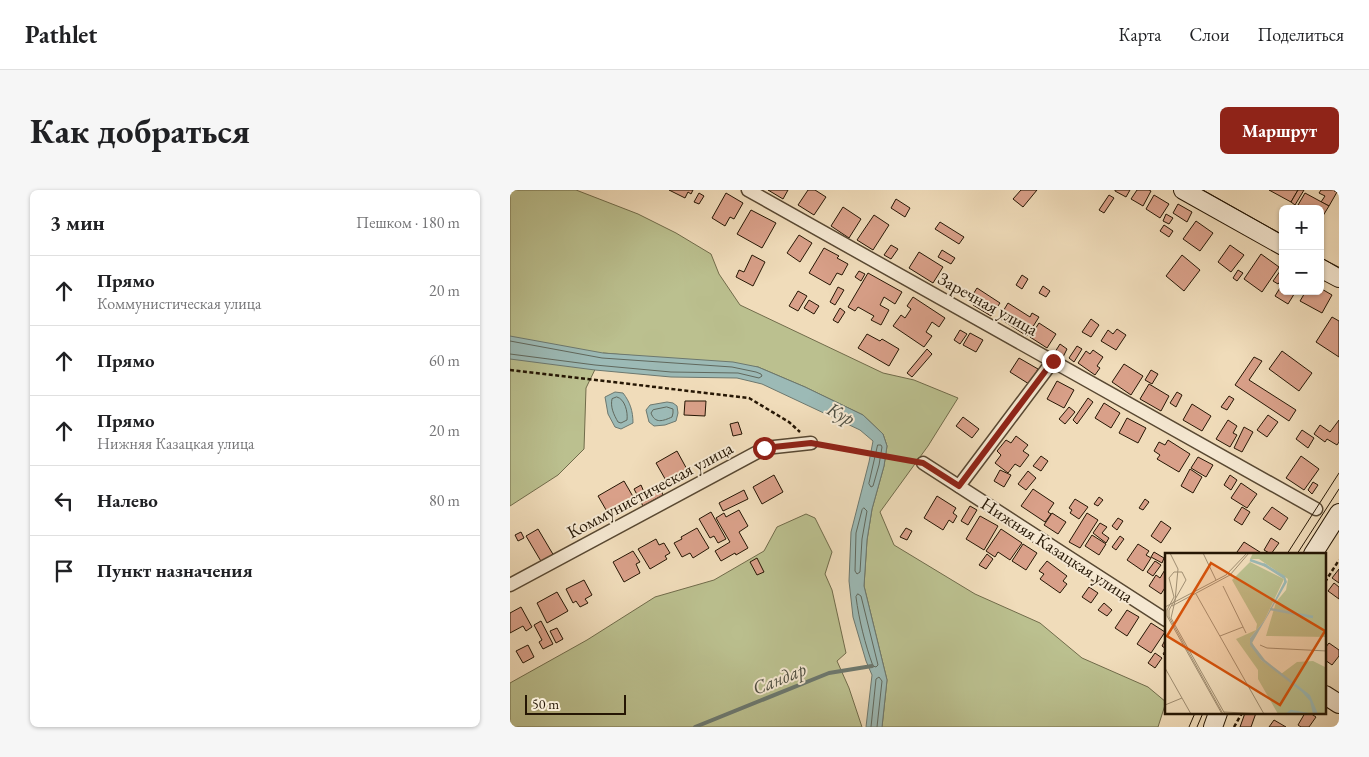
<!DOCTYPE html>
<html lang="ru">
<meta charset="utf-8">
<style>
:root{--surface:#fff;--page:#f6f6f6;--text:#202124;--muted:#757577;--line:#e0e0e0;--accent:#8f2418}
body{margin:0;font-family:"EB Garamond",serif;background:var(--page);color:var(--text)}
.controls{position:absolute;right:15px;top:15px;display:grid;overflow:hidden;border-radius:8px;box-shadow:0 1px 4px #0004}
.controls button{width:45px;height:45px;display:grid;place-items:center;padding:0;border:0;border-bottom:1px solid var(--line);background:var(--surface);color:var(--text);font:25px sans-serif}
.scale{position:absolute;left:15px;bottom:12px;width:101px;box-sizing:border-box;padding-left:5px;border:2px solid #251604;border-top:0;font-size:14px;line-height:18px;white-space:nowrap;color:#251604;-webkit-text-stroke:4px #f5e8d2;paint-order:stroke}
.stop{position:absolute;width:15px;height:15px;margin:-11px;border:4px solid #8f2418;border-radius:50%;background:#fff}
.stop.end{background:#8f2418;border-color:#fff;box-shadow:0 1px 5px #0008}
.list{margin:0;padding:0;list-style:none}
h2{display:flex;justify-content:space-between;align-items:center;height:65px;margin:0;padding:0 20px;font-size:21px}
h2 small{font-size:16px;font-weight:400;color:var(--muted)}
.list li{display:grid;grid-template-columns:32px 1fr auto;gap:15px;align-items:center;box-sizing:border-box;height:70px;padding:0 20px;border-top:1px solid var(--line)}
.list b{display:block;font-size:19px;white-space:nowrap}
.list p{margin:0;font-size:16px;white-space:nowrap;color:var(--muted)}
.list em{font-size:16px;font-style:normal;color:var(--muted)}
.icon{flex:none;width:28px;height:28px;fill:none;stroke:currentColor;stroke-width:2;stroke-linecap:round;stroke-linejoin:round}
.map{position:relative;flex:none;width:829px;height:537px;overflow:hidden;border-radius:8px}
header{display:flex;align-items:center;gap:30px;box-sizing:border-box;height:70px;padding:0 25px;background:var(--surface);border-bottom:1px solid var(--line)}
header strong{font-size:24px}
nav{display:flex;gap:28px;margin-inline-start:auto;font-size:18px}
.intro{display:flex;align-items:center;justify-content:space-between;box-sizing:border-box;height:120px;padding:0 30px}
h1{margin:0;font-size:35px}
.button{padding:12px 22px;border-radius:8px;background:var(--accent);color:#fff;font-size:18px;font-weight:700}
main{display:flex;gap:30px;padding:0 30px}
aside{flex:1;background:var(--surface);border-radius:8px;box-shadow:0 1px 4px #0004}
.map>svg:first-child{display:block}
.green{fill:#bbc08f;stroke:#706b4a}
.water{fill:#9cbab6;stroke:#6c786f}
.lines{fill:none;stroke-linecap:round;stroke-linejoin:round}
.shore{stroke:#60685d;stroke-width:1}
.stream{stroke:#6c786f;stroke-width:4}
.building{fill:#d9a089;stroke:#251604}
.street-casing{stroke:#584832;stroke-width:15}
.secondary-casing{stroke:#251604;stroke-width:20}
.path{stroke:#251604;stroke-width:2.5;stroke-dasharray:4 2.5;stroke-linecap:butt}
.street{stroke:#f5e8d2;stroke-width:12}
.secondary{stroke:#f5e8d2;stroke-width:18}
.tram{stroke:#251604;stroke-width:1}
.route{stroke:#8f2418;stroke-width:6}
.labels{text-anchor:middle;stroke-width:4;stroke-linejoin:round;paint-order:stroke}
.street-label{font-size:18px;fill:#251604;stroke:#f5e8d2}
.water-label{font-size:19px;font-style:italic;fill:#4f4f42;stroke:#f5e8d2}
.inset-river{fill:none;stroke:#9cbab6;stroke-width:2.5}
.inset-road{fill:none;stroke:#9f8d71;stroke-width:1}
.view{fill:#d4520b;fill-opacity:0.15;stroke:#d4520b;stroke-width:2.5}
.inset-edge{fill:none;stroke:#251604;stroke-width:2.5}
</style>
<header>
<strong>Pathlet</strong>
<nav><a>Карта</a><a>Слои</a><a>Поделиться</a></nav>
</header>
<div class="intro"><h1>Как добраться</h1><a class="button">Маршрут</a></div>
<main>
<aside>
<h2>3 мин<small>Пешком · 180 m</small></h2>
<ul class="list">
<li><svg class="icon" aria-label="ahead" viewBox="0 0 24 24"><path d="M12 20V5M6 11l6-6 6 6"/></svg><div><b>Прямо</b><p>Коммунистическая улица</p></div><em>20 m</em></li>
<li><svg class="icon" aria-label="ahead" viewBox="0 0 24 24"><path d="M12 20V5M6 11l6-6 6 6"/></svg><div><b>Прямо</b></div><em>60 m</em></li>
<li><svg class="icon" aria-label="ahead" viewBox="0 0 24 24"><path d="M12 20V5M6 11l6-6 6 6"/></svg><div><b>Прямо</b><p>Нижняя Казацкая улица</p></div><em>20 m</em></li>
<li><svg class="icon" aria-label="left" viewBox="0 0 24 24"><path d="M17 20v-9H6M10 6l-5 5 5 5"/></svg><div><b>Налево</b></div><em>80 m</em></li>
<li><svg class="icon" aria-label="arrive" viewBox="0 0 24 24"><path d="M6 21V4h12l-3 4 3 4H6"/></svg><div><b>Пункт назначения</b></div></li>
</ul>
</aside>
<div class="map">
<svg width="829" height="537" viewBox="0 0 829 537">
<rect width="100%" height="100%" fill="#f0dcba"/>
<filter id="stains"><feTurbulence type="fractalNoise" baseFrequency=".004" numOctaves="4"/><feColorMatrix values="0 0 0 0 .2 0 0 0 0 .09 0 0 0 0 .02 0 0 0 .5 -.17"/></filter>
<radialGradient id="worn" r=".72"><stop offset=".6" stop-color="#630" stop-opacity="0"/><stop offset="1" stop-color="#630" stop-opacity=".3"/></radialGradient>
<g class="green">
<path d="M0,0H66L128,24L166,43L201,64L209,84L230,115L373,183L404,190L448,208L418,256L370,322L384,355L465,404L530,433L572,468L638,497L656,512L648,537H372L377,490L354,396L357,350L362,319L374,276L377,256L373,244L353,225L295,197L248,177L93,163L76,198L74,259L48,285L0,316Z"/>
<path d="M296,324L305,328L322,362L315,384L322,400L336,463L327,471L339,498L352,537H0V493L77,450L145,407L204,390L254,361L267,337Z"/>
</g>
<g class="water">
<path d="M0,146L93,163L223,172L248,177L295,197L353,225L373,244L377,256L374,276L362,319L357,350L354,396L377,490L372,537H356L362,485L356,471L343,427L339,391L341,342L359,272L363,251L350,240L252,194L227,188L161,187L85,180L0,169Z"/>
<path d="M105,202L113,203C120,212 123,221 123,233L111,239L105,237L98,224L95,207Z"/>
<path d="M157,212L163,213L167,216L168,223L166,231L155,235L144,236L139,232L136,220L140,215Z"/>
</g>
<g class="lines">
<g class="shore">
<path d="M0,151L92,168L222,177L246,182L251,184L252,186L249,188L228,183L161,182L85,175L0,164"/>
<path d="M107,207C115,209 118,222 117,230L111,233L108,232C104,225 100,217 102,209Z"/>
<path d="M157,217L163,219V223L162,227C153,231 145,234 141,223L143,220Z"/>
<path d="M368,255H371L372,257L369,275L363,296L361,297L359,294Z"/>
<path d="M354,318L357,321L352,349L350,382L347,384L345,381L346,343L352,320Z"/>
<path d="M348,404L351,406L368,475L366,477L363,476C355,454 349,430 346,407Z"/>
<path d="M361,537L366,489L369,487L372,491L367,537"/>
</g>
<path class="stream" d="M185,537L319,483L362,476"/>
</g>
<g class="building">
<path d="M159,0H183L181,4L178,2L175,8Z"/>
<path d="M258,0H278L273,9Z"/>
<path d="M298,0H305L316,7L304,25L288,15Z"/>
<path d="M511,0H527L513,17L503,9Z"/>
<path d="M605,0H620L616,7L605,1Z"/>
<path d="M627,0H639L641,1L633,16L621,9Z"/>
<path d="M759,0H788L781,12Z"/>
<path d="M788,0H794L785,15L781,12Z"/>
<path d="M811,0H825L824,1L827,2L819,16L811,12L815,6L809,3Z"/>
<path d="M189,3L194,6L189,14L184,12Z"/>
<path d="M216,3L233,13L224,29L220,27L215,36L202,28Z"/>
<path d="M795,3L819,16L811,29L810,19H794L788,15Z"/>
<path d="M599,5L604,8L594,23L589,20Z"/>
<path d="M644,5L659,14L650,28L636,19Z"/>
<path d="M386,9L400,18L395,27L381,18Z"/>
<path d="M668,14L682,22L677,32L663,23Z"/>
<path d="M333,17L351,29L339,48L321,36Z"/>
<path d="M241,20L266,33L252,58L227,44Z"/>
<path d="M656,24L663,28L659,34L653,31Z"/>
<path d="M364,25L379,35L363,60L347,50Z"/>
<path d="M686,31L703,43L690,61L673,49Z"/>
<path d="M430,32L454,47L449,54L425,39Z"/>
<path d="M654,35L663,41L659,47L650,41Z"/>
<path d="M289,45L302,53L290,72L277,63Z"/>
<path d="M381,55L388,59L381,69L374,65Z"/>
<path d="M720,55L734,65L721,82L708,72Z"/>
<path d="M314,58L329,66L327,68L338,74L332,85L327,83L320,95L299,83Z"/>
<path d="M432,60L445,68L441,74L428,67Z"/>
<path d="M409,62L433,77L423,93L399,78Z"/>
<path d="M751,64L769,77L752,102L734,89Z"/>
<path d="M242,65L255,72L243,96L226,87L229,80L234,82Z"/>
<path d="M672,65L690,80L674,101L656,86Z"/>
<path d="M773,77V88L768,94L763,91Z"/>
<path d="M728,80L733,83L727,91L723,88Z"/>
<path d="M349,81L355,84L351,91L345,87Z"/>
<path d="M358,83L392,102L385,114L374,107L370,115L379,120L371,135L361,130L364,126L348,117L345,121L338,117Z"/>
<path d="M512,85L518,89L512,99L506,95Z"/>
<path d="M773,93V101H786L778,114L765,106Z"/>
<path d="M533,96L540,101L536,107L529,103Z"/>
<path d="M328,97L334,100L325,115L320,112Z"/>
<path d="M467,98L490,113L481,126L463,115L467,109L462,106Z"/>
<path d="M810,98L822,105L812,123L790,111L796,101H810Z"/>
<path d="M288,101L297,106L288,121L279,116Z"/>
<path d="M403,107L435,128L429,137L422,132L416,142L422,146L414,157L383,136L391,125L395,128L401,119L397,116Z"/>
<path d="M299,110L309,116L304,124L294,118Z"/>
<path d="M498,113L520,127L522,123L529,127L517,146L489,128Z"/>
<path d="M330,118L335,122L328,133L323,130Z"/>
<path d="M822,127L829,131V167L806,152Z"/>
<path d="M581,129L589,135L581,147L572,142Z"/>
<path d="M529,133L546,144L537,158L520,147Z"/>
<path d="M607,139L616,145L606,160L591,151L598,140L603,144Z"/>
<path d="M450,140L457,144L450,154L444,150Z"/>
<path d="M460,143L473,150L466,162L453,155Z"/>
<path d="M357,144L370,151L372,149L389,159L379,176L348,158Z"/>
<path d="M550,154L557,159L553,167L545,162Z"/>
<path d="M567,156L572,159L564,172L559,168Z"/>
<path d="M417,159L422,164L402,187L397,183Z"/>
<path d="M583,160L593,167L587,176L590,178L585,185L568,173L576,161L580,164Z"/>
<path d="M772,161L802,183L789,201L759,179Z"/>
<path d="M744,167L752,171L739,190L786,220L779,231L725,195Z"/>
<path d="M509,168L528,179L519,194L500,182Z"/>
<path d="M614,174L633,186L621,205L602,192Z"/>
<path d="M641,180L648,184L642,194L635,190Z"/>
<path d="M547,191L564,200L554,218L537,209Z"/>
<path d="M639,194L659,206L651,221L630,209Z"/>
<path d="M667,202L672,205L666,217L660,213Z"/>
<path d="M719,206L724,209L717,220L711,217Z"/>
<path d="M578,208L583,212L567,234L563,230Z"/>
<path d="M175,211H196L195,226L174,225Z"/>
<path d="M594,213L610,223L601,238L585,228Z"/>
<path d="M682,214L701,226L692,241L673,230Z"/>
<path d="M559,217L565,222L555,234L549,229Z"/>
<path d="M758,225L768,232L757,247L747,240Z"/>
<path d="M453,227L469,239L462,248L446,236Z"/>
<path d="M617,228L636,238L628,253L609,243Z"/>
<path d="M718,230L727,236L723,243L727,245L720,257L706,249Z"/>
<path d="M829,230V252L827,255L817,249L815,252L804,244L810,235L820,242Z"/>
<path d="M228,232L232,244L223,246L220,234Z"/>
<path d="M734,237L743,242L732,262L724,258Z"/>
<path d="M792,240L804,248L798,258L786,249Z"/>
<path d="M506,246L518,255L513,261L519,265L510,277L505,274L498,283L485,273L491,265L487,261L496,250L501,253Z"/>
<path d="M658,250L680,264L669,282L647,269L650,265L644,261L649,252L655,255Z"/>
<path d="M167,261L179,283L158,294L146,273Z"/>
<path d="M531,266L538,271L531,281L523,276Z"/>
<path d="M791,266L809,279L794,300L776,288Z"/>
<path d="M688,267L703,275L696,287L681,278Z"/>
<path d="M680,279L692,287L683,303L671,296Z"/>
<path d="M490,280L501,285L494,297L484,291Z"/>
<path d="M518,281L526,288L516,300L508,294Z"/>
<path d="M264,285L273,302L252,314L243,297Z"/>
<path d="M720,285L727,290L721,300L714,295Z"/>
<path d="M114,291L125,310L99,325L88,306Z"/>
<path d="M803,292L808,295L802,304L798,300Z"/>
<path d="M731,293L747,304L737,318L721,308Z"/>
<path d="M148,294L153,305L133,316L124,299L131,295L134,302Z"/>
<path d="M523,299L544,313L538,322L541,324L535,332L511,316Z"/>
<path d="M234,300L238,309L213,321L209,313Z"/>
<path d="M427,306L446,318L443,323L447,326L443,333L439,330L433,340L414,328Z"/>
<path d="M589,307L593,310L588,316L584,314Z"/>
<path d="M565,309L578,317L569,329L560,323L562,320L559,318Z"/>
<path d="M635,309L639,312L633,320L629,318Z"/>
<path d="M460,316L467,320L458,335L451,331Z"/>
<path d="M732,317L740,322L732,335L724,330Z"/>
<path d="M762,317L778,328L770,340L753,329Z"/>
<path d="M229,320L238,336L229,342L238,358L226,365L225,363L211,371L205,361L220,352L206,328L214,323L216,327Z"/>
<path d="M201,322L216,349L208,353L204,346L200,348L189,329Z"/>
<path d="M542,323L556,332L548,344L534,335Z"/>
<path d="M577,323L588,330L570,358L559,352Z"/>
<path d="M470,326L488,336L474,360L456,349Z"/>
<path d="M608,328L613,331L607,340L602,336Z"/>
<path d="M651,331L661,338L651,353L641,346Z"/>
<path d="M590,333L597,337L592,343L599,348L596,353L583,343Z"/>
<path d="M187,338L199,358L183,368L180,363L172,367L164,353L172,349L171,347Z"/>
<path d="M396,338L402,341L397,350L390,347Z"/>
<path d="M28,339L44,366L32,373L16,346Z"/>
<path d="M491,339L512,353L500,370L488,362L485,367L476,361Z"/>
<path d="M11,342L14,348L8,351L5,345Z"/>
<path d="M582,345L596,354L589,365L575,356Z"/>
<path d="M610,346L614,349L606,360L602,357Z"/>
<path d="M761,348L769,353L761,364L754,360Z"/>
<path d="M146,349L149,355L154,353L160,363L155,366L157,369L140,379L128,359Z"/>
<path d="M734,352L753,364H731L727,362Z"/>
<path d="M513,354L527,363L516,380L502,371Z"/>
<path d="M628,354L639,361L636,365L641,368L633,381L617,370Z"/>
<path d="M123,361L130,372L126,374L130,383L114,392L103,372Z"/>
<path d="M644,362L654,368L652,373L641,367Z"/>
<path d="M477,364L483,369L476,379L469,375Z"/>
<path d="M247,368L254,382L247,385L240,372Z"/>
<path d="M537,371L557,386L553,391L557,394L550,403L530,389L534,384L529,381Z"/>
<path d="M645,371L651,375L643,386L637,382Z"/>
<path d="M656,378V396L651,404L639,396L646,385L650,388Z"/>
<path d="M829,379V393L822,388Z"/>
<path d="M74,390L82,405L75,409L78,413L70,417L66,411L63,413L56,399Z"/>
<path d="M824,393L829,397V409L818,401Z"/>
<path d="M579,397L588,403L581,413L572,407Z"/>
<path d="M47,402L58,421L37,433L27,413Z"/>
<path d="M594,413L602,420L597,426L588,420Z"/>
<path d="M11,417L22,437L16,441L13,436L0,443V423Z"/>
<path d="M617,420L629,427L617,446L605,438Z"/>
<path d="M31,431L43,454L33,459L29,452L32,450L24,435Z"/>
<path d="M641,433L655,442L641,463L627,454Z"/>
<path d="M47,438L53,449L46,453L40,441Z"/>
<path d="M656,448V467L653,464L656,459L652,456Z"/>
<path d="M819,453L829,460V466L822,475L815,470V458Z"/>
<path d="M18,455L24,467L13,473L6,461Z"/>
<path d="M645,463L652,468L645,478L638,473Z"/>
<path d="M735,523H746L741,537H730Z"/>
<path d="M795,523H800L806,527L799,537H791L788,535Z"/>
<path d="M764,530L776,537H759Z"/>
</g>
<g class="lines">
<defs>
<g id="street">
<path d="M238,0L806,319"/>
<path d="M413,273L656,430"/>
<path d="M449,296L543,171"/>
<path d="M0,395L255,258L301,253"/>
</g>
<g id="secondary">
<path d="M673,0L773,56"/>
<path d="M810,78L829,88"/>
<path d="M803,364L829,323"/>
<path d="M815,505L829,514"/>
<path d="M703,537L708,523"/>
</g>
</defs>
<use href="#street" class="street-casing"/>
<use href="#secondary" class="secondary-casing"/>
<g class="path">
<path d="M0,180L239,208L279,232L290,242"/>
<path d="M313,255L401,271"/>
<path d="M815,392L829,370"/>
<path d="M724,537L732,523"/>
</g>
<use href="#street" class="street"/>
<use href="#secondary" class="secondary"/>
<g class="tram">
<path d="M693,0L773,45"/>
<path d="M810,67L829,78"/>
<path d="M777,364L829,283"/>
<path d="M787,364L829,299"/>
<path d="M679,537L685,523"/>
<path d="M687,537L693,523"/>
</g>
</g>
<g class="lines">
<path class="route" d="M254,258L301,253L413,273L449,296L543,171"/>
</g>
<g class="labels">
<g class="street-label">
<text transform="translate(478 114) rotate(29)" y="6">Заречная улица</text>
<text transform="translate(140 300) rotate(-28)" y="6">Коммунистическая улица</text>
<text transform="translate(547 360) rotate(33)" y="6">Нижняя Казацкая улица</text>
</g>
<g class="water-label">
<text transform="translate(331 223) rotate(27)" y="7">Кур</text>
<text transform="translate(269 488) rotate(-22)" y="7">Сандар</text>
</g>
</g>
<g transform="translate(655 363)">
<rect width="161" height="161" fill="#f0dcba"/>
<path d="M88,0H161V84L101,83L111,49L121,37L123,26L94,6H85ZM85,9L119,26L99,68L85,85L96,107L116,121L132,109L148,108L160,114L161,161H113L93,126V117L71,86L91,77L92,71L67,27Z" fill="#bbc08f"/>
<path d="M99,10L120,23L122,29L87,90L100,107L145,142L153,161H148L145,148L137,139L96,107L85,92V85L99,68L119,29V26L97,12Z" fill="#9cbab6"/>
<path class="inset-river" d="M85,7L102,13M105,56L148,64M122,161L126,158L143,161"/>
<path class="inset-road" d="M5,0L13,16L10,48M38,0L51,27M58,33L81,80M31,41L99,161M10,48L6,65L60,161M7,53L65,22L84,0M0,54L61,22L82,0M55,83L78,74M95,92L102,95L162,98M0,115L26,161M0,152L17,145M59,159L99,161M57,161L2,63V57L9,44L4,25L9,19H17L21,27L4,57V64L58,161"/>
<path class="view" d="M46,10L160,78L115,152L2,83Z"/>
<rect width="161" height="161" class="inset-edge"/>
</g>
<rect width="100%" height="100%" filter="url(#stains)"/>
<rect width="100%" height="100%" fill="url(#worn)"/>
</svg>
<div class="controls">
<button>+</button>
<button>−</button>
</div>
<div class="scale">50 m</div>
<div class="stop" style="left:254px;top:258px"></div>
<div class="stop end" style="left:543px;top:171px"></div>
</div>
</main>
